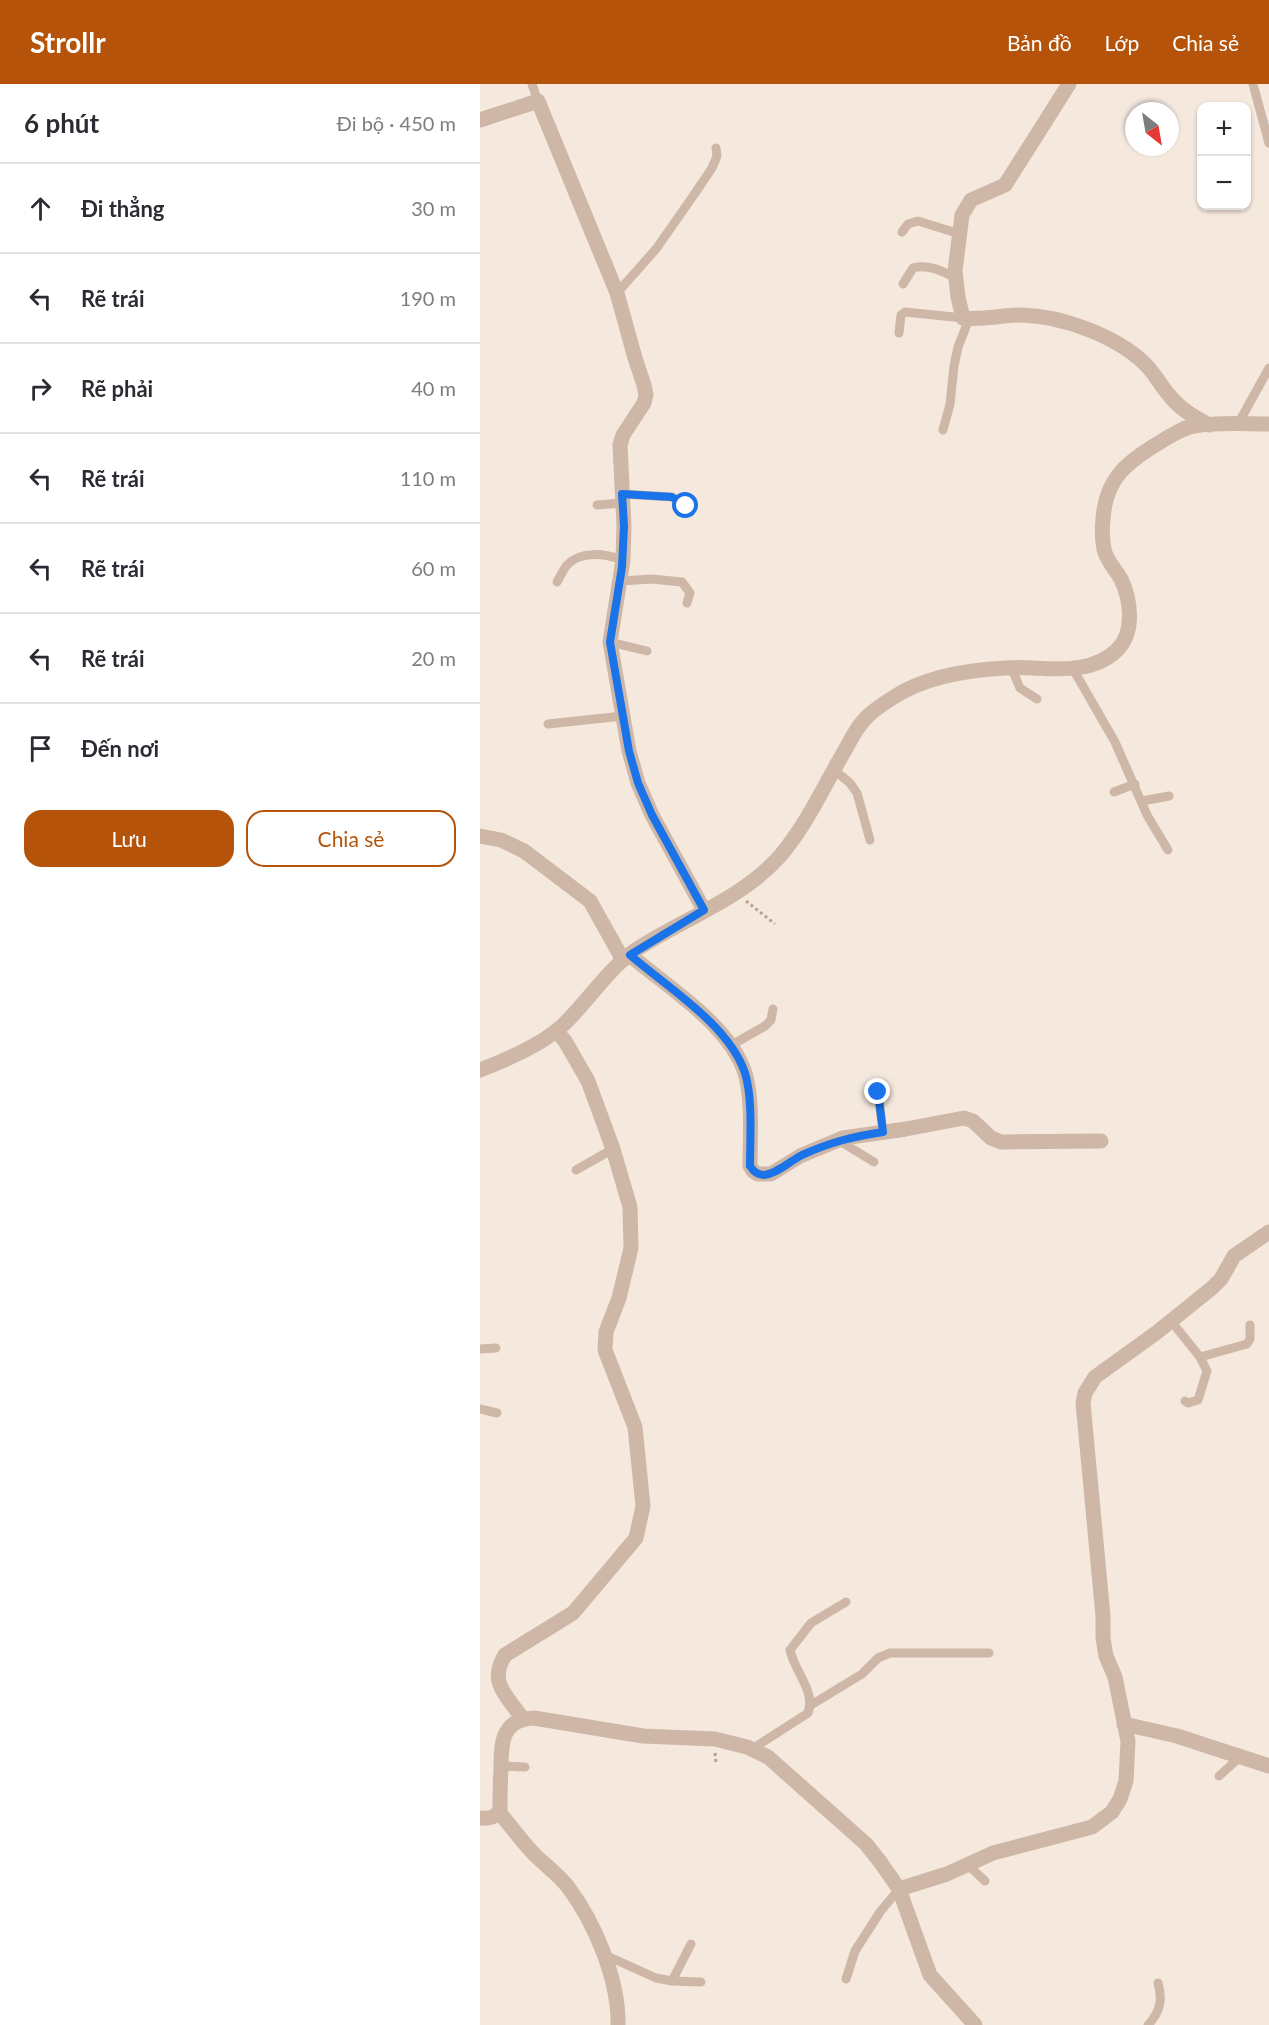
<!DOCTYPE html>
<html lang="vi">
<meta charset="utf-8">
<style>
:root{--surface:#fff;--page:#f7f7f7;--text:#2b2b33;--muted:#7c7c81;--line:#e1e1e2;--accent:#b45309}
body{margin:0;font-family:Lato,sans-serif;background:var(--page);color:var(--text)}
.controls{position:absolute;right:18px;top:18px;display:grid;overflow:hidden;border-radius:12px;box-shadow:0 2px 4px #0004}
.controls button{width:54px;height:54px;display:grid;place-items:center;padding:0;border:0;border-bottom:2px solid var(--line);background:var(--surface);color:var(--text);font:30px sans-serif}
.compass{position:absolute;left:645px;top:18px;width:54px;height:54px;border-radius:50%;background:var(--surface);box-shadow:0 2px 4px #0004;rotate:149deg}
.stop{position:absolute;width:18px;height:18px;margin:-14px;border:4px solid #1a73e8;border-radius:50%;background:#fff}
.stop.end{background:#1a73e8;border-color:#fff;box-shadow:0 2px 6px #0008}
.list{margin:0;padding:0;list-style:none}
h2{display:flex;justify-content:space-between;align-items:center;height:78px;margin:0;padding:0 24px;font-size:26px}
h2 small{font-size:20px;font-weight:400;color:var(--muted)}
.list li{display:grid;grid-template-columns:39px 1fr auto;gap:18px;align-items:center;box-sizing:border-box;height:90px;padding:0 24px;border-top:2px solid var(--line)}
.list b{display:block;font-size:22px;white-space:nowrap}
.list em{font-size:20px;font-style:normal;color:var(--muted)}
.actions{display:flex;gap:12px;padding:18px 24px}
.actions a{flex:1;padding:14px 0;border:2px solid var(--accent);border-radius:18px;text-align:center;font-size:21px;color:var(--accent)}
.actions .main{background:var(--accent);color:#fff}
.icon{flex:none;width:33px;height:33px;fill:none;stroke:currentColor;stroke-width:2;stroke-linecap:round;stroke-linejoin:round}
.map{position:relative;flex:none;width:789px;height:1941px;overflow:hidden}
header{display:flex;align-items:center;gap:36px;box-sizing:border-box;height:84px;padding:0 30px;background:var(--accent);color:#fff}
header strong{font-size:28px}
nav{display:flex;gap:33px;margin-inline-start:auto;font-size:21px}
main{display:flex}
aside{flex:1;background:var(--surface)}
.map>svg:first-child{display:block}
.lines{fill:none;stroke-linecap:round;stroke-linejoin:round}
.path{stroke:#baa191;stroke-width:3;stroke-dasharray:3 3;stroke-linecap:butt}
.service{stroke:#ceb7a7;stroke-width:9}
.minor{stroke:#ceb7a7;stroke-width:15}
.route{stroke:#1a73e8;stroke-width:8}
</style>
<header>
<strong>Strollr</strong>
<nav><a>Bản đồ</a><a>Lớp</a><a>Chia sẻ</a></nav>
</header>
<main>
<aside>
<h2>6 phút<small>Đi bộ · 450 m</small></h2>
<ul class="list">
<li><svg class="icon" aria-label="ahead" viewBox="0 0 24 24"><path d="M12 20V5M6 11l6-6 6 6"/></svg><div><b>Đi thẳng</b></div><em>30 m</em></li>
<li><svg class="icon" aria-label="left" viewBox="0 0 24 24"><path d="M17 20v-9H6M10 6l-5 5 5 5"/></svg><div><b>Rẽ trái</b></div><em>190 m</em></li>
<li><svg class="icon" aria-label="right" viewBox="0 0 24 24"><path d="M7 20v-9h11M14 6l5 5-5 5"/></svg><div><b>Rẽ phải</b></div><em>40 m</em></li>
<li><svg class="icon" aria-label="left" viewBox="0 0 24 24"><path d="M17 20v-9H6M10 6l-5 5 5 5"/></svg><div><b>Rẽ trái</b></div><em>110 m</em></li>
<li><svg class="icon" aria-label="left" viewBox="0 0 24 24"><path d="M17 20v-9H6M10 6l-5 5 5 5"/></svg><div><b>Rẽ trái</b></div><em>60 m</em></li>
<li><svg class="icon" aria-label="left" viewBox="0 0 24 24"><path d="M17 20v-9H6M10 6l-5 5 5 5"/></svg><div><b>Rẽ trái</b></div><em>20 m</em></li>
<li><svg class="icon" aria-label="arrive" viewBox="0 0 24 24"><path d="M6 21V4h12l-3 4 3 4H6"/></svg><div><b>Đến nơi</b></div></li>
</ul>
<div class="actions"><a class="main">Lưu</a><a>Chia sẻ</a></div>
</aside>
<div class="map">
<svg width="789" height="1941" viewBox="0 0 789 1941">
<rect width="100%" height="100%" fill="#f5e8dd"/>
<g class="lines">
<g class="path">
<path d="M266,817L295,840"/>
<path d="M235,1669L236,1679"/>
</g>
<g class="service">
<path d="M52,0L58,17"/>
<path d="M773,0L789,59"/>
<path d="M422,148L428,140L438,137L480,150"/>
<path d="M423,200L433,184C449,180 462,187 476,194"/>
<path d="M137,209L176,165L211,115L232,84L237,72L236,64"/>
<path d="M419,249L421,231L425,228L483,234"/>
<path d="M758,340L789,284"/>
<path d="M463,346L470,320L474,282L478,263L489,235"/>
<path d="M142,410L192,413L206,422"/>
<path d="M117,421L143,419"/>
<path d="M140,497L172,495L202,498L210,509L207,519"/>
<path d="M77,498C80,493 83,486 87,481C101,466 126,470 143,476"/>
<path d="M130,558L167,567"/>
<path d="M531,583L540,604L557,615"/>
<path d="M593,585L635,658L667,731L688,766"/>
<path d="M68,640L143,632"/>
<path d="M354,686L370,699L377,709L390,756"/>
<path d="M634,708L655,700"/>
<path d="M662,717L689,712"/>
<path d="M250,962L285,942L291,936L293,925"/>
<path d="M398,1008L403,1048"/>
<path d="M358,1056L394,1078"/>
<path d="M96,1086L133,1065"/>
<path d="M691,1237L720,1273L727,1287L718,1316L708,1319L705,1317"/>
<path d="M0,1265L16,1264"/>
<path d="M720,1273L767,1260L770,1255V1241"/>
<path d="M0,1325L17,1329"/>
<path d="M331,1621L382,1590L398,1574L410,1569H509"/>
<path d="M272,1665L328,1629C336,1607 314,1587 310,1566L331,1539L366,1518"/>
<path d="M21,1682L45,1683"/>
<path d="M739,1692L760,1673"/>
<path d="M488,1781L505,1797"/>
<path d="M125,1871L176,1894L192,1897L211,1860"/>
<path d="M366,1895L375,1867L400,1828L419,1805"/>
<path d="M192,1897L221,1898"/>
<path d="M668,1941C680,1928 683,1916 678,1899"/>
</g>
<g class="minor">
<path d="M589,0L525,101L491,116L482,131L475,187L478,213L483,234C503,236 523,231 542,231C582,232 636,252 664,279C674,288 680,301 689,311C700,325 714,333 729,341"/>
<path d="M0,36L58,17L137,209L155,274L164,301L166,311L164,319L143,351L140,361L144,442L143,476L130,558L149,667L158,699L172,731L224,826"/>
<path d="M0,752L21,756L44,767L110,817L143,876"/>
<path d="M150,871C187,903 249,940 265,989C273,1016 270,1053 270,1082L273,1087L278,1090H291L320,1072L363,1054L426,1045L484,1034L493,1037L511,1054L521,1058L621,1057"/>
<path d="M0,986C26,976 61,961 82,942C107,919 126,887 154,867C202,835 261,816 300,772C325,743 342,706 361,673C370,658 377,641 390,630C397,624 406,618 414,613C446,592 488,586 525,584C562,581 607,595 637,566C655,548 651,516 641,495C635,485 626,476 624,465C622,455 622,445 623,436C625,394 648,377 682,357C692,351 702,344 714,342C738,338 764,340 789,340"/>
<path d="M43,1635C27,1612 8,1599 25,1571L93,1529L156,1454L163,1422L155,1343L125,1266L126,1248L139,1214L151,1164L150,1123L133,1065L108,997L85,957L76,947"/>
<path d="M644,1640L697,1652L789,1682"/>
<path d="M19,1728C31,1742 42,1758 55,1771C66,1782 78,1790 88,1803C115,1839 139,1896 138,1941"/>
<path d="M0,1734C9,1735 16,1734 20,1725C20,1712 20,1699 21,1686C21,1660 21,1635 54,1634L163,1652L235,1655L267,1663L288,1673L386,1760L401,1779L419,1805L450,1891L495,1941"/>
<path d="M419,1805L467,1790L513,1769L612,1743L632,1728L640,1715L646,1697L648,1657L635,1593L626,1572L623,1554V1532L603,1319L605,1309L615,1293L676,1249L732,1204L741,1195L754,1172L789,1148"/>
</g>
</g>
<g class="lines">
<path class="route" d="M206,422L192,413L142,410L144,442L142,483L130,558L149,667L158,699L172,731L224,826L150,871C187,903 249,941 265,989C273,1015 270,1055 270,1082C273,1087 277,1091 284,1091C297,1090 310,1077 322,1071C351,1058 371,1053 403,1048L398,1008"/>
</g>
</svg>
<div class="controls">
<button>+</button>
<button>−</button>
</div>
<svg class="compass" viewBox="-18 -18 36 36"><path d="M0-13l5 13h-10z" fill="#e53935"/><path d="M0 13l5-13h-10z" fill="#7c7c81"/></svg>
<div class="stop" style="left:206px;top:422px"></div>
<div class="stop end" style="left:398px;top:1008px"></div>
</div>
</main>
